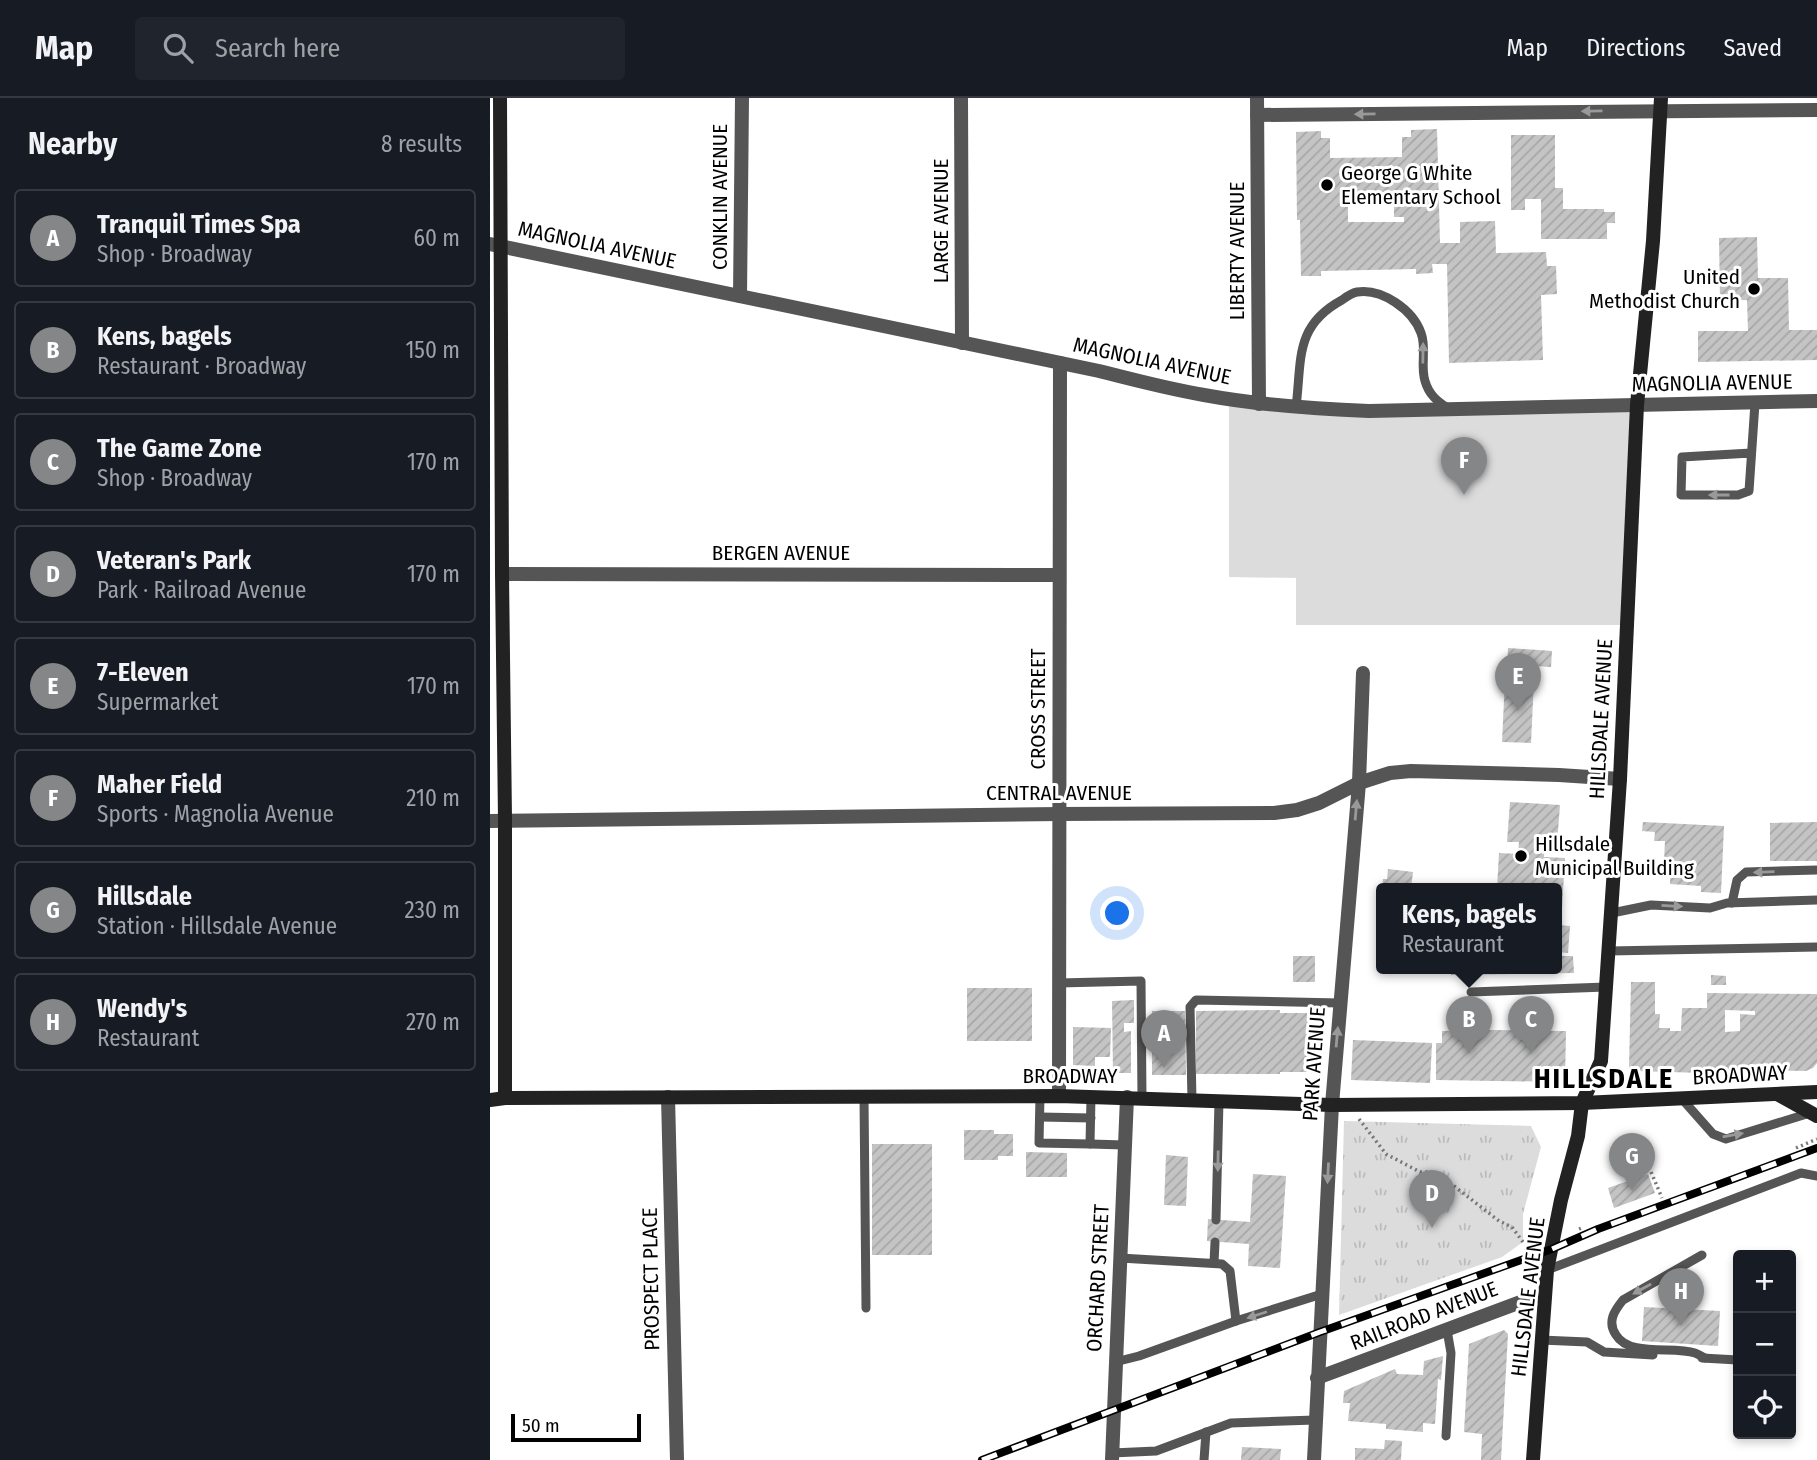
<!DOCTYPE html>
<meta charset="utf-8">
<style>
:root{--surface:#171b24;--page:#20242c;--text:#f1f3f6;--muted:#9ea1a6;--line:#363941;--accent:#858687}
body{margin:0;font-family:"Fira Sans Condensed",sans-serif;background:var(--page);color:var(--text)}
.controls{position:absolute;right:21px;bottom:21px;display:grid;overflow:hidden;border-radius:7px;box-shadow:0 4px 10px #0003}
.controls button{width:63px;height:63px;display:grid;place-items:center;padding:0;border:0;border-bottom:2px solid var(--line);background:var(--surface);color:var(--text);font:35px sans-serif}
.scale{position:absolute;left:21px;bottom:18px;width:130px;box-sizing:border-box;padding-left:7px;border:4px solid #000;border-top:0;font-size:19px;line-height:24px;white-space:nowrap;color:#000;-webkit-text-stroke:5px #fff;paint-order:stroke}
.you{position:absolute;left:628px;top:816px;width:24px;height:24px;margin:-18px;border:5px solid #fff;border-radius:50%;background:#1a73e8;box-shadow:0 0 0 10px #1a73e833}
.badge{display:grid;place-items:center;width:46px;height:46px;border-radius:50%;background:var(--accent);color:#fff;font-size:23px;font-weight:700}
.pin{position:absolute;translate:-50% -58px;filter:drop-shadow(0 2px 4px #0008)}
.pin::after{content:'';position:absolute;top:37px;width:24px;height:21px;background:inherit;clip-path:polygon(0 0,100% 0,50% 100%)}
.popup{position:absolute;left:886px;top:785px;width:186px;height:91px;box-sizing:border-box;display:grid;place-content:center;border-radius:7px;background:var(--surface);filter:drop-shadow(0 2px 5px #0005);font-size:23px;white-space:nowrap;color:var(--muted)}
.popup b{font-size:26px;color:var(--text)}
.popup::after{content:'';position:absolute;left:50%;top:100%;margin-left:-14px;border:14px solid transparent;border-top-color:var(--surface)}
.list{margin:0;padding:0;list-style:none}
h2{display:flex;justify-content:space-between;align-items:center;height:91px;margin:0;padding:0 28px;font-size:30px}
h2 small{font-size:23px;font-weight:400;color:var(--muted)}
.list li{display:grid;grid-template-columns:46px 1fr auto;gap:21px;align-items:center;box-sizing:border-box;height:98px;margin:0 14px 14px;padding:0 14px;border:2px solid var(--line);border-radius:7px}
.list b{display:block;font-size:26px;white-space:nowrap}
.list p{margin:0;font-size:23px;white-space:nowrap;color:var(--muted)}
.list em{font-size:23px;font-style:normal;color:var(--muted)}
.icon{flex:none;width:38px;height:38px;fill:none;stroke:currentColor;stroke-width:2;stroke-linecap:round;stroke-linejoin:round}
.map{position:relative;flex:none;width:1327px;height:1362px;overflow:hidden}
header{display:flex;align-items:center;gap:42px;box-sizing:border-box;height:98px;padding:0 35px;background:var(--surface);border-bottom:2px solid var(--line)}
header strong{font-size:33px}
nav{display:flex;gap:38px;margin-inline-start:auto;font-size:24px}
.search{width:490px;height:63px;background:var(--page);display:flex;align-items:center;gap:18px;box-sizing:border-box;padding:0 24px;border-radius:7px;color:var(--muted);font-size:26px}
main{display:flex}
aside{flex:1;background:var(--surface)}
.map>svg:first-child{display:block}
.grass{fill:url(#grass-tufts)}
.pitch{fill:#dcdcdc}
.building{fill:url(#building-hatch);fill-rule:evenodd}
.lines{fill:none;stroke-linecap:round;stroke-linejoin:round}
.path{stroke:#777;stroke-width:3.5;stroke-dasharray:2 3.5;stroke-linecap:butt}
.lane{stroke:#555;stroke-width:9}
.street{stroke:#555;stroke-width:14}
.secondary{stroke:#222;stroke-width:14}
.rail-casing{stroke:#000;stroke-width:8}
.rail{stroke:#fff;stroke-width:5;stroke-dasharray:16;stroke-linecap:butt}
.oneway{fill:#999}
.poi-dot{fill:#000;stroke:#fff;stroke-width:2.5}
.labels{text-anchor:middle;stroke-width:6;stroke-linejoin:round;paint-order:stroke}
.poi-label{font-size:21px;fill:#000;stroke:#fff;text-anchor:start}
.street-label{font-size:21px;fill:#000;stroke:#fff}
.district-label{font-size:28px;font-weight:bold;letter-spacing:2px;fill:#000;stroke:#fff}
</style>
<header>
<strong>Map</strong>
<div class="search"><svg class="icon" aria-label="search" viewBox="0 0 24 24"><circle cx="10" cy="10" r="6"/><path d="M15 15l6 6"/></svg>Search here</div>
<nav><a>Map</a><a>Directions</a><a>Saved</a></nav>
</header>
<main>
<aside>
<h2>Nearby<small>8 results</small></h2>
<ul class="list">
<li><span class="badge">A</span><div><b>Tranquil Times Spa</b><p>Shop · Broadway</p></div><em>60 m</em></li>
<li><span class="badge">B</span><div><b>Kens, bagels</b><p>Restaurant · Broadway</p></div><em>150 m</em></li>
<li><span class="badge">C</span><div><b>The Game Zone</b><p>Shop · Broadway</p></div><em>170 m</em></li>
<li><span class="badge">D</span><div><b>Veteran's Park</b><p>Park · Railroad Avenue</p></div><em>170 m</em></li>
<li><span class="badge">E</span><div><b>7-Eleven</b><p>Supermarket</p></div><em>170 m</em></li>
<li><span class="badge">F</span><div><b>Maher Field</b><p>Sports · Magnolia Avenue</p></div><em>210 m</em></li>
<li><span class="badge">G</span><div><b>Hillsdale</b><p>Station · Hillsdale Avenue</p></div><em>230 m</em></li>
<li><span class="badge">H</span><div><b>Wendy's</b><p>Restaurant</p></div><em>270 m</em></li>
</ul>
</aside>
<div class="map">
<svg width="1327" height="1362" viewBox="0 0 1327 1362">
<defs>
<pattern id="grass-tufts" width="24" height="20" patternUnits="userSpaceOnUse" patternTransform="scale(1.75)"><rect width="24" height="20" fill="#dcdcdc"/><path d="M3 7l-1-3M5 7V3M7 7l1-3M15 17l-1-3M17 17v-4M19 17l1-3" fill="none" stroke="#bbb"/></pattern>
<pattern id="building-hatch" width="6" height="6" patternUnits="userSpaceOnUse" patternTransform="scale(1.75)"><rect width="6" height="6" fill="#c4c4c4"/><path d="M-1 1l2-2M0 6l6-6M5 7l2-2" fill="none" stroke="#a7a7a7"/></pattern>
</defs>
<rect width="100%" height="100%" fill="#fff"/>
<path class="grass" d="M854,1023L1041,1028L1051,1049L1033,1116V1144L1012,1159L849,1217Z"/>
<path class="pitch" d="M739,301L769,306L1147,307L1136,527H806V480L739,479Z"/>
<g class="building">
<path d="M947,31L950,145H970V124L1005,123L1006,155L1056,154L1057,168H1066L1067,196L1051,197L1053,262L959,265L957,166H942L943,175L926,176V171L831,173V178H811L810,122H807L806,34L831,33V40H840V60L912,59V39H921V32ZM858,107H904V119H914V124H858Z"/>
<path d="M1021,37H1065V90H1073V111H1114V114H1125V125H1117V141H1051V101H1035V112H1021Z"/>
<path d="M1267,139L1268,180H1298L1299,232H1327V262L1208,264V233H1258L1257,202L1230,203L1229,140Z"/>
<path d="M1018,550L1062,553L1061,569L1043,568L1042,572L1017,571Z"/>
<path d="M1015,581L1044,582L1041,645L1012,644Z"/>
<path d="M1020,704L1070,707L1067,746L1055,745L1054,759L1075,760L1072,810L1067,809L1066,790H1007L1009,755L1028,756L1029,744H1017Z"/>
<path d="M1153,724L1234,728L1231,795L1211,794V788L1180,786L1181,763H1174L1175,743H1164L1165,734L1152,733Z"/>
<path d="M1327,724V763H1280V725Z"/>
<path d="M898,771L923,774L921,790H892L893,781H897Z"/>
<path d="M1067,827L1080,828L1078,855L1067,854Z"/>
<rect x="803" y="858" width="22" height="26"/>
<path d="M1067,858H1083L1084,875L961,877V870H1067Z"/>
<path d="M1221,877L1236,878V887H1221Z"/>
<path d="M1141,884H1165V916H1170L1169,930H1180V933H1191L1192,910H1217V895L1327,896V965L1323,970L1316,973L1215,971V975L1142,973L1139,969ZM1235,912L1265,913V917L1250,916V933L1235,934Z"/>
<rect x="477" y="890" width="65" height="53"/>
<path d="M644,902V925H634V934L641,933V975H623L622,903Z"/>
<path d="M790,912V915H820L821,974H790V976H706V913Z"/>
<path d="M662,913H695L696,977H662Z"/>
<path d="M583,929L621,930L620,959H605V968L583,967Z"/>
<path d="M1004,932L1076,933L1075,984L946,982V945H952V933Z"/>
<path d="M863,942L942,945L940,985L861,982Z"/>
<path d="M474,1032H504V1036H523V1058H508V1062H474Z"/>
<rect x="382" y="1046" width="60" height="111"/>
<path d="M536,1054L577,1055V1079H536Z"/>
<path d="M676,1057L698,1059L696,1108L674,1107Z"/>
<path d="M763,1076L796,1078L790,1170L758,1168L759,1146L717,1143L718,1121L760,1124Z"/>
<path d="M1158,1076L1165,1095L1124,1110L1118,1090Z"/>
<path d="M1154,1209L1230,1213L1228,1248L1152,1243Z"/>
<path d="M1014,1232L1018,1236L1011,1362H991L992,1336L974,1334L979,1246Z"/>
<path d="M953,1258L951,1282L948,1281L945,1326L933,1325V1334L896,1331V1326L858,1323L860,1305H853L854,1293L905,1271L907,1276L933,1277L934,1263Z"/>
<path d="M895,1342L912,1343L911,1362H865V1350L894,1351Z"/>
<path d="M752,1349L791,1351L790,1362H751Z"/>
</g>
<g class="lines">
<g class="path">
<path d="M869,1021L896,1056L930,1074H944L955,1081L1009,1123L1022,1129L1033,1144"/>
<path d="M1306,1050L1327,1041"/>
<path d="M1159,1069L1172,1100"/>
<path d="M1089,1131L1094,1129"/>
</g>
<g class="lane">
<path d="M806,309C812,262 804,228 852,202C856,199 862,195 867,194C892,190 923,212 931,235C937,250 930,267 935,283C939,297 947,303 959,311"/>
<path d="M1261,355L1192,359L1191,397H1248L1259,393L1265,305"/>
<path d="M1242,805L1247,782L1256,774L1327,772"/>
<path d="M1122,815L1161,807L1220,810L1237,805L1327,802"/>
<path d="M1119,853L1327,849"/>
<path d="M569,885L651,883L652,1001"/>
<path d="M981,894L1116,889"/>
<path d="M550,998L549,1045L600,1046L601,999"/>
<path d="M374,999L376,1210"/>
<path d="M1192,1001L1223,1036L1236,1041L1320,1015"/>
<path d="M702,1002L700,909L706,902L850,905"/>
<path d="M550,1019L601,1020"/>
<path d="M600,1046L635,1047"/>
<path d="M726,1122L729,1003"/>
<path d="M1212,1157L1133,1202C1124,1213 1117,1224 1126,1237C1139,1259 1183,1248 1205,1255C1208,1256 1211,1258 1215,1260"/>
<path d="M630,1160L732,1166L740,1173L746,1223"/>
<path d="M724,1165L725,1144"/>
<path d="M1057,1172L1311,1075L1327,1078"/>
<path d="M1051,1242L1097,1244L1114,1254L1163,1257"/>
<path d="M1212,1260L1248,1262"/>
<path d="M625,1264L649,1258L746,1223L832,1196"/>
<path d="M956,1338L961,1255L957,1232"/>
<path d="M622,1355L666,1353L741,1325L825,1322"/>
<path d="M714,1362L716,1334"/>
</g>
<g class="street">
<path d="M471,0L472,245"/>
<path d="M767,0L769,306"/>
<path d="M767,17L1327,12"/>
<path d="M0,146L609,273C644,282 678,291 714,297C768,307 824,311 879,313L1327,303"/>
<path d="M250,198L252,0"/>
<path d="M12,476L569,477"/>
<path d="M0,723L569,716L784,715L807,712L829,705L869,685L900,675L921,673L1069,677L1130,681"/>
<path d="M569,998L570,265"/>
<path d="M178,999L187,1362"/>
<path d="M827,1280L1055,1195"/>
<path d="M622,1362L637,999"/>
<path d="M824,1362L842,1007L869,685L873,575"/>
</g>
<g class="secondary">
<path d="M10,0L12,476L15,722V1000"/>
<path d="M1289,997L1327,1018"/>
<path d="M0,1002L15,1000L569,998L842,1007L1092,1005L1327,994"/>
<path d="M1043,1362L1057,1172L1071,1102L1088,1038L1092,1005L1111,963L1130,681L1147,307L1163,143L1171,0"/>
</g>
<defs>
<path id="rail" d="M492,1362L830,1234L1062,1151L1108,1131L1327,1050"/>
</defs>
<use href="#rail" class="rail-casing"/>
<use href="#rail" class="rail"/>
</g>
<defs><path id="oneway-solid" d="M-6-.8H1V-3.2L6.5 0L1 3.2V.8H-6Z" transform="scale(1.75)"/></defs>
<g class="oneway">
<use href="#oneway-solid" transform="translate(1102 13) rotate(179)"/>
<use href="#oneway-solid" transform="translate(875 16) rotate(179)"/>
<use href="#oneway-solid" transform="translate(933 255) rotate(-89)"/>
<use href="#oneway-solid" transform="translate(1229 397) rotate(-180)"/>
<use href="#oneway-solid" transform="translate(866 712) rotate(-85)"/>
<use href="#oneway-solid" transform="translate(1274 774) rotate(178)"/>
<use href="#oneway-solid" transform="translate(1182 808) rotate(3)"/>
<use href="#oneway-solid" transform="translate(847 939) rotate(-85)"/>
<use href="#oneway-solid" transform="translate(1243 1037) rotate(-10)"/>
<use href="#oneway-solid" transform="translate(728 1063) rotate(91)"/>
<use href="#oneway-solid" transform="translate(838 1075) rotate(93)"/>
<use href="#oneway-solid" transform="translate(1152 1191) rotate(151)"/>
<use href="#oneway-solid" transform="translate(767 1217) rotate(162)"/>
</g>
<g class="poi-dot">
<circle cx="837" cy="87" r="7"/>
<circle cx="1264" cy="191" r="7"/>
<circle cx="1031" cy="758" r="7"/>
</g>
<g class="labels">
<g class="poi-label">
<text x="851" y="82">George G White<tspan x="851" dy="24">Elementary School</tspan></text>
<text x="1250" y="186" text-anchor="end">United<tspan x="1250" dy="24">Methodist Church</tspan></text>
<text x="1045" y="753">Hillsdale<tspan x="1045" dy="24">Municipal Building</tspan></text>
</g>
<g class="street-label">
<text transform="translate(230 99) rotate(-90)" y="7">CONKLIN AVENUE</text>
<text transform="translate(451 123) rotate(-90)" y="7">LARGE AVENUE</text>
<text transform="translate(107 147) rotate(12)" y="7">MAGNOLIA AVENUE</text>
<text transform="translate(747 153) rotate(-90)" y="7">LIBERTY AVENUE</text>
<text transform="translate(662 263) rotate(12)" y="7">MAGNOLIA AVENUE</text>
<text transform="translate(1222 285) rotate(-1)" y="7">MAGNOLIA AVENUE</text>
<text x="291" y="462">BERGEN AVENUE</text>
<text transform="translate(548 611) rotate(-90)" y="7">CROSS STREET</text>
<text transform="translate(1111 621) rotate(-87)" y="7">HILLSDALE AVENUE</text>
<text x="569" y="702">CENTRAL AVENUE</text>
<text transform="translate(824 966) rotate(-86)" y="7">PARK AVENUE</text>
<text transform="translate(1250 977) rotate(-3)" y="7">BROADWAY</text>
<text x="580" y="985">BROADWAY</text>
<text transform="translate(608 1180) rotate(-87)" y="7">ORCHARD STREET</text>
<text transform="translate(161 1181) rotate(-91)" y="7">PROSPECT PLACE</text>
<text transform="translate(1038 1199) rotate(-83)" y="7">HILLSDALE AVENUE</text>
<text transform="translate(934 1218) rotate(-21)" y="7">RAILROAD AVENUE</text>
</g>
<g class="district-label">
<text x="1114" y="990">HILLSDALE</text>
</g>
</g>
</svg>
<div class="controls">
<button>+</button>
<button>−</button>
<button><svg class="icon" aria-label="locate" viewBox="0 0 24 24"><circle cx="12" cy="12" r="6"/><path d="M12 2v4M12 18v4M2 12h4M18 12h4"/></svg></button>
</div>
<div class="scale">50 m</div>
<div class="you"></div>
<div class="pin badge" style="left:674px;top:970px">A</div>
<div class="pin badge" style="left:979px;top:956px">B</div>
<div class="popup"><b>Kens, bagels</b>Restaurant</div>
<div class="pin badge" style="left:1041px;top:956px">C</div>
<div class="pin badge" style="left:942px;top:1130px">D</div>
<div class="pin badge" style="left:1028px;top:613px">E</div>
<div class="pin badge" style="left:974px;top:397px">F</div>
<div class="pin badge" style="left:1142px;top:1093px">G</div>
<div class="pin badge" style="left:1191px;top:1228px">H</div>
</div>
</main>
